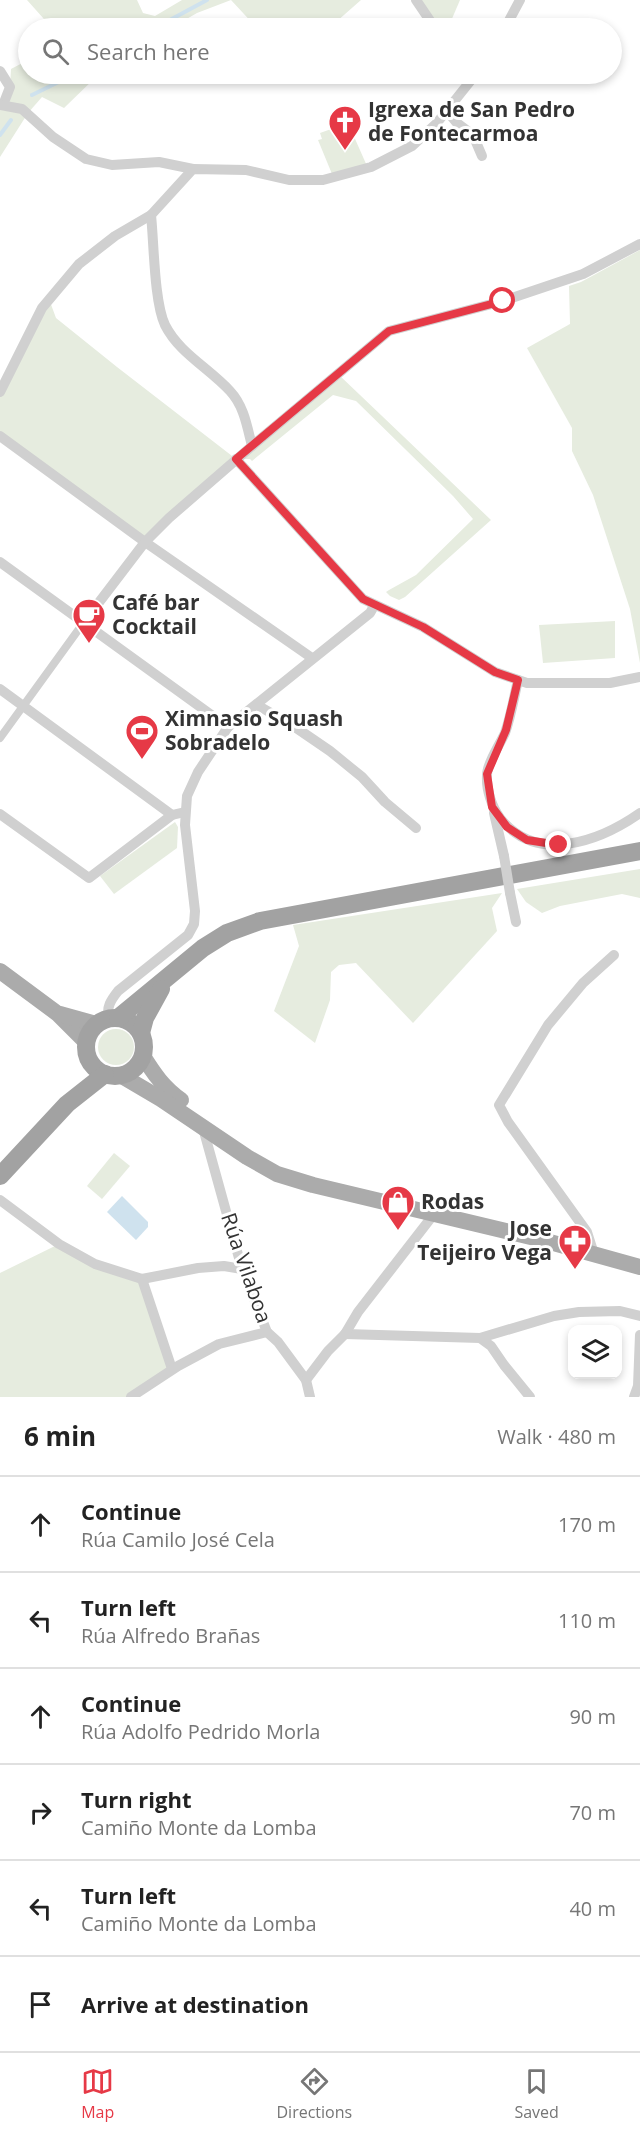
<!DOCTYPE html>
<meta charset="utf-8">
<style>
:root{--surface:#fff;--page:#f2f2f2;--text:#222;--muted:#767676;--line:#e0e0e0;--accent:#e63946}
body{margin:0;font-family:"Open Sans",sans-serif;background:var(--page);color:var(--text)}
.controls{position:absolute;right:18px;bottom:18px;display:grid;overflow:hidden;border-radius:12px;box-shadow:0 3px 9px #0003}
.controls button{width:54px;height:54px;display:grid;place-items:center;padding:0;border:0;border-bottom:2px solid var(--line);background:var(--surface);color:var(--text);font:30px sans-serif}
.stop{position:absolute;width:18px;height:18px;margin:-14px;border:4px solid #e63946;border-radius:50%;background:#fff}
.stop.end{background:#e63946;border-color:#fff;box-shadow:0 2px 6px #0008}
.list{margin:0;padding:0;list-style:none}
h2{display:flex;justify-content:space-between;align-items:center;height:78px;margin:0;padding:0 24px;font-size:26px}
h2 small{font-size:20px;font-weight:400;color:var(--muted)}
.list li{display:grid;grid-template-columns:39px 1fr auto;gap:18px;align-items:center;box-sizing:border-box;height:96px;padding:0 24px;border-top:2px solid var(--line)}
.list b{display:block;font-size:22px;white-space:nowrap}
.list p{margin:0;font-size:20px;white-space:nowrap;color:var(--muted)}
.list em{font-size:20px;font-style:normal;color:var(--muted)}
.icon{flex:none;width:33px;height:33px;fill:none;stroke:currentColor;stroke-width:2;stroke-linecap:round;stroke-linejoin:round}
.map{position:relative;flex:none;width:640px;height:1397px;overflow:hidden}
.search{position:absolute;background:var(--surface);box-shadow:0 3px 9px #0003;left:18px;right:18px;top:18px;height:66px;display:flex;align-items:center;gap:15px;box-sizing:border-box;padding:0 21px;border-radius:33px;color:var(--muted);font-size:22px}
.sheet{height:654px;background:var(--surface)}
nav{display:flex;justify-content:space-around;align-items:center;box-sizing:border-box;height:84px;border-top:2px solid var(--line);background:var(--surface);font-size:16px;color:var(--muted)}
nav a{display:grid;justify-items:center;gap:3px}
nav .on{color:var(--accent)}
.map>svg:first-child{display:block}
.green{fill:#e6ecdf}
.water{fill:#cfe2ee}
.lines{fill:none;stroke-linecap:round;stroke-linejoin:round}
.stream{stroke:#cfe2ee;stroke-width:4}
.pedestrian{stroke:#d0d0d0;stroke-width:8}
.minor{stroke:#d0d0d0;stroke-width:10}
.primary{stroke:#ababab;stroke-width:16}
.trunk{stroke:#a2a2a2;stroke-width:18}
.minor-bridge{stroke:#d0d0d0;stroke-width:10}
.route{stroke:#e63946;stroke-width:8}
.labels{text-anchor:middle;stroke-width:6;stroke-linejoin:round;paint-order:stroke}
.poi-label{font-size:21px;font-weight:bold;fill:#333;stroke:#fff;text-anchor:start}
.street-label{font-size:21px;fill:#333;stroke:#fff}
</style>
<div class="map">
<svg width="640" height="1397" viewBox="0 0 640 1397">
<rect width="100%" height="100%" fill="#fff"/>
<g class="green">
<path d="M27,0H137L143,13L155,16L182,0H361L336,22L324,24L319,28H257L231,0L197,13L171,28H52Z"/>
<path d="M416,0H460L448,28H435Z"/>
<path d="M28,60V74H99L64,108L42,97L28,113L0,157V103L10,87L11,69Z"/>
<path d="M348,123L367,166L332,174L318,140L322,139L320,133Z"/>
<path d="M640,250V663L630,609L593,495L572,451V428L527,348L570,324L569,286L581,282Z"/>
<path d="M49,299L56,318L117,367L236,459L338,374L491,520L405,597L399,600L390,596L386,592L389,590L416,575L473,519L453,496L356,401L333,395L252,461L250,459H236L145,542L0,436V392Z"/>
<path d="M615,621V658L543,663L539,625Z"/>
<path d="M175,822L178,827L177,848L114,894L100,876Z"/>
<path d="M640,869V898L622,894L560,906L542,913L526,902L517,889Z"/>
<path d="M502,893L492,908L497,931L413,1023L356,963L339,965L331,972L330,1000L315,1043L274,1011L299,946L293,925Z"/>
<circle cx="116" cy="1047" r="18"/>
<path d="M114,1153L130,1166L102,1199L87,1186Z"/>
<path d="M59,1244L142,1279L172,1369L133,1397H0V1273Z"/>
</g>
<path class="water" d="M122,1196L148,1222V1227L136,1240L107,1212Z"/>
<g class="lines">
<g class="stream">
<path d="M155,28L207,0"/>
<path d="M32,95L75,74"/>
<path d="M0,135L11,120"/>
</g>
<path class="pedestrian" d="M0,738L84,622"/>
<g class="minor">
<path d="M416,0L435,28"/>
<path d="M505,28L520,0"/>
<path d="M0,71L10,87L3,105"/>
<path d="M0,105L22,109L53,137L86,159L112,165L159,162L193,169"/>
<path d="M447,111L457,123L473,135L482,156"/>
<path d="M151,215C154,242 154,302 165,325C179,353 209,368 230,391C244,406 247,426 252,446"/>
<path d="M0,392L42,308L79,264L115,236L151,215L193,169L246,170L289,180H323L371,167L412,146L436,124L476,74"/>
<path d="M0,436L145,542L312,658"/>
<path d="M236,459L363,599L423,627L495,672L527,683H610L640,677"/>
<path d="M0,562L228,727"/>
<path d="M84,622L145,542L169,518L252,446L389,331L503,301L583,274L640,244"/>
<path d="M518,680C514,697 511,716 505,733C500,744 487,764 487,775C486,790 492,807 500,818C537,865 600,841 640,813"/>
<path d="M0,689L172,815"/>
<path d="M257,705L292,725L330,751L362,777L385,802L416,828"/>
<path d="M494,813L504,856"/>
<path d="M0,814L89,878L172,815L185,812"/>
<path d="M510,893L516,922"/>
<path d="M109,1018C106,1007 111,1000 118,991L188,935L194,924L195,911L185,825L187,796L198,772L228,727L370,613L374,606"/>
<path d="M203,1128L242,1269L267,1332L278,1342L306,1380L310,1397"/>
<path d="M0,1200L59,1244L95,1264L142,1279L198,1268L224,1266L242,1269"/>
<path d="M594,1254L587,1232L508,1122L499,1105L548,1025L583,983L614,955"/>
<path d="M142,1279L172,1369"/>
<path d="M345,1334L480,1338L554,1316L579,1312L620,1311L640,1316"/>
<path d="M480,1338L491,1346L504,1365L530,1397"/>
<path d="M306,1380L328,1351L345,1334L358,1312L434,1214"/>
<path d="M131,1397L178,1366L219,1344L267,1332"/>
<path d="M634,1397L638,1386L640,1335"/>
</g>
<g class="primary">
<path d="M0,971L58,1014L86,1042"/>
<path d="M60,1014L96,1024"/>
<path d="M143,1056C154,1074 164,1088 181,1100"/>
<path d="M122,1076L161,1099L247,1157L277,1174L313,1185L539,1239L640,1267"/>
</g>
<g class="trunk">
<circle cx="115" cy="1047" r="29"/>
<path d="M118,1018L203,948L227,933L260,921L640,851"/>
<path d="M141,1033L145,1018L161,989"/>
<path d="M0,1176L67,1104L105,1074"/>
</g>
<path class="minor-bridge" d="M504,856L510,893"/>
</g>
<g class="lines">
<path class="route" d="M503,301L389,331L236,459L363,599L423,627L495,672L518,680L506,730L487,774L492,807L507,827L527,840L559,845"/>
</g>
<defs>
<symbol id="church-pin" viewBox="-11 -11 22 30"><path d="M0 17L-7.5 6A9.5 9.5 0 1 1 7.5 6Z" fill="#e63946" stroke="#fff"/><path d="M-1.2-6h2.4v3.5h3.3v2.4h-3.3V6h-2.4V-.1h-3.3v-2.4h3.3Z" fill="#fff"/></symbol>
<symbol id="cafe-pin" viewBox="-11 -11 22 30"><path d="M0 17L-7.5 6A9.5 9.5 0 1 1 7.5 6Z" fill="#e63946" stroke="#fff"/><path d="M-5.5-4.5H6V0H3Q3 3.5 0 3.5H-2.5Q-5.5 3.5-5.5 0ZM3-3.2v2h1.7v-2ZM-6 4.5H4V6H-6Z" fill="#fff"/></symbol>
<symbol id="stadium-pin" viewBox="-11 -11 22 30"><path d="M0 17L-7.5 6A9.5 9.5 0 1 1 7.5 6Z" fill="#e63946" stroke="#fff"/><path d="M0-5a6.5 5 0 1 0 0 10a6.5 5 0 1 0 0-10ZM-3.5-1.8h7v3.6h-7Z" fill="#fff"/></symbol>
<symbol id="shop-pin" viewBox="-11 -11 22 30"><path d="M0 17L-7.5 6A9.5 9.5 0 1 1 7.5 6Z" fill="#e63946" stroke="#fff"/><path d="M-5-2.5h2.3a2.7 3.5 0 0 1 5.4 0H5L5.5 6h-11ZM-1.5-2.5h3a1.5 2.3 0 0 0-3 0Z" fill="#fff"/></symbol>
<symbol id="pharmacy-pin" viewBox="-11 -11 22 30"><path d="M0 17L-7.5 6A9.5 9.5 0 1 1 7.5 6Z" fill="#e63946" stroke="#fff"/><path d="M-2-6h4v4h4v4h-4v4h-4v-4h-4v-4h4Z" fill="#fff"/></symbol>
</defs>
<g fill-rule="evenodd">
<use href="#church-pin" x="326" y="103" width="38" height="52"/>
<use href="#cafe-pin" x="70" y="596" width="38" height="52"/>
<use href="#stadium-pin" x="123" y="712" width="38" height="52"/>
<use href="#shop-pin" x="379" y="1183" width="38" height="52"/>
<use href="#pharmacy-pin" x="556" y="1222" width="38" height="52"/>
</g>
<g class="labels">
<g class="poi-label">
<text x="368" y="117">Igrexa de San Pedro<tspan x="368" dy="24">de Fontecarmoa</tspan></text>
<text x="112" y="610">Café bar<tspan x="112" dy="24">Cocktail</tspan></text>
<text x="165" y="726">Ximnasio Squash<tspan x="165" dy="24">Sobradelo</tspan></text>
<text x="421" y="1209">Rodas</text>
<text x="552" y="1236" text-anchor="end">Jose<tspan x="552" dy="24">Teijeiro Vega</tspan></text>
</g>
<g class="street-label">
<text transform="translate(246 1268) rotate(71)" y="7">Rúa Vilaboa</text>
</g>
</g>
</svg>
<div class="controls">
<button><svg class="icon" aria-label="layers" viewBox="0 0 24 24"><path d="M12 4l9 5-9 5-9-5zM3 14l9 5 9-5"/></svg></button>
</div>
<div class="stop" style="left:503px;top:301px"></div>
<div class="stop end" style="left:559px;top:845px"></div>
<div class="search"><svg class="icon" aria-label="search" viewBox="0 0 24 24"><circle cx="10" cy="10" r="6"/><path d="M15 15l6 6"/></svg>Search here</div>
</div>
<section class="sheet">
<h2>6 min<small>Walk · 480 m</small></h2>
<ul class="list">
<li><svg class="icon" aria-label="ahead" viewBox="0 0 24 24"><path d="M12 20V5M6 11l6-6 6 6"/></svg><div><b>Continue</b><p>Rúa Camilo José Cela</p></div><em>170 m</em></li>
<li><svg class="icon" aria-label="left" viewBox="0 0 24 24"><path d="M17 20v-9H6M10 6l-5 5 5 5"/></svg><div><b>Turn left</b><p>Rúa Alfredo Brañas</p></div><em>110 m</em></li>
<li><svg class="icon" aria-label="ahead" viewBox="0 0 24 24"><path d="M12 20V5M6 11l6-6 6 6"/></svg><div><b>Continue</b><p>Rúa Adolfo Pedrido Morla</p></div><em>90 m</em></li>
<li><svg class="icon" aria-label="right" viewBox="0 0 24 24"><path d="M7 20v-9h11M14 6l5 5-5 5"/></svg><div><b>Turn right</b><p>Camiño Monte da Lomba</p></div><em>70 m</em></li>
<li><svg class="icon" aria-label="left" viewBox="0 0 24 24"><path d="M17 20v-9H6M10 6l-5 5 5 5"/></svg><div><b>Turn left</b><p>Camiño Monte da Lomba</p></div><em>40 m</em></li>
<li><svg class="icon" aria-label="arrive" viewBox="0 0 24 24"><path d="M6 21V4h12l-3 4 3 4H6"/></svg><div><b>Arrive at destination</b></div></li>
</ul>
</section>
<nav>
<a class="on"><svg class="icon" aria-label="map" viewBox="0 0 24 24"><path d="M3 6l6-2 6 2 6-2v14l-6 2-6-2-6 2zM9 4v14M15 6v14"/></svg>Map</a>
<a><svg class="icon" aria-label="directions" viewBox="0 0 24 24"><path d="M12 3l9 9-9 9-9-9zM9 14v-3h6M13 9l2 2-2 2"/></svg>Directions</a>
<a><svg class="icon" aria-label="saved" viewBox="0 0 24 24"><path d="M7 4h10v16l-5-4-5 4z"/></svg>Saved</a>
</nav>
